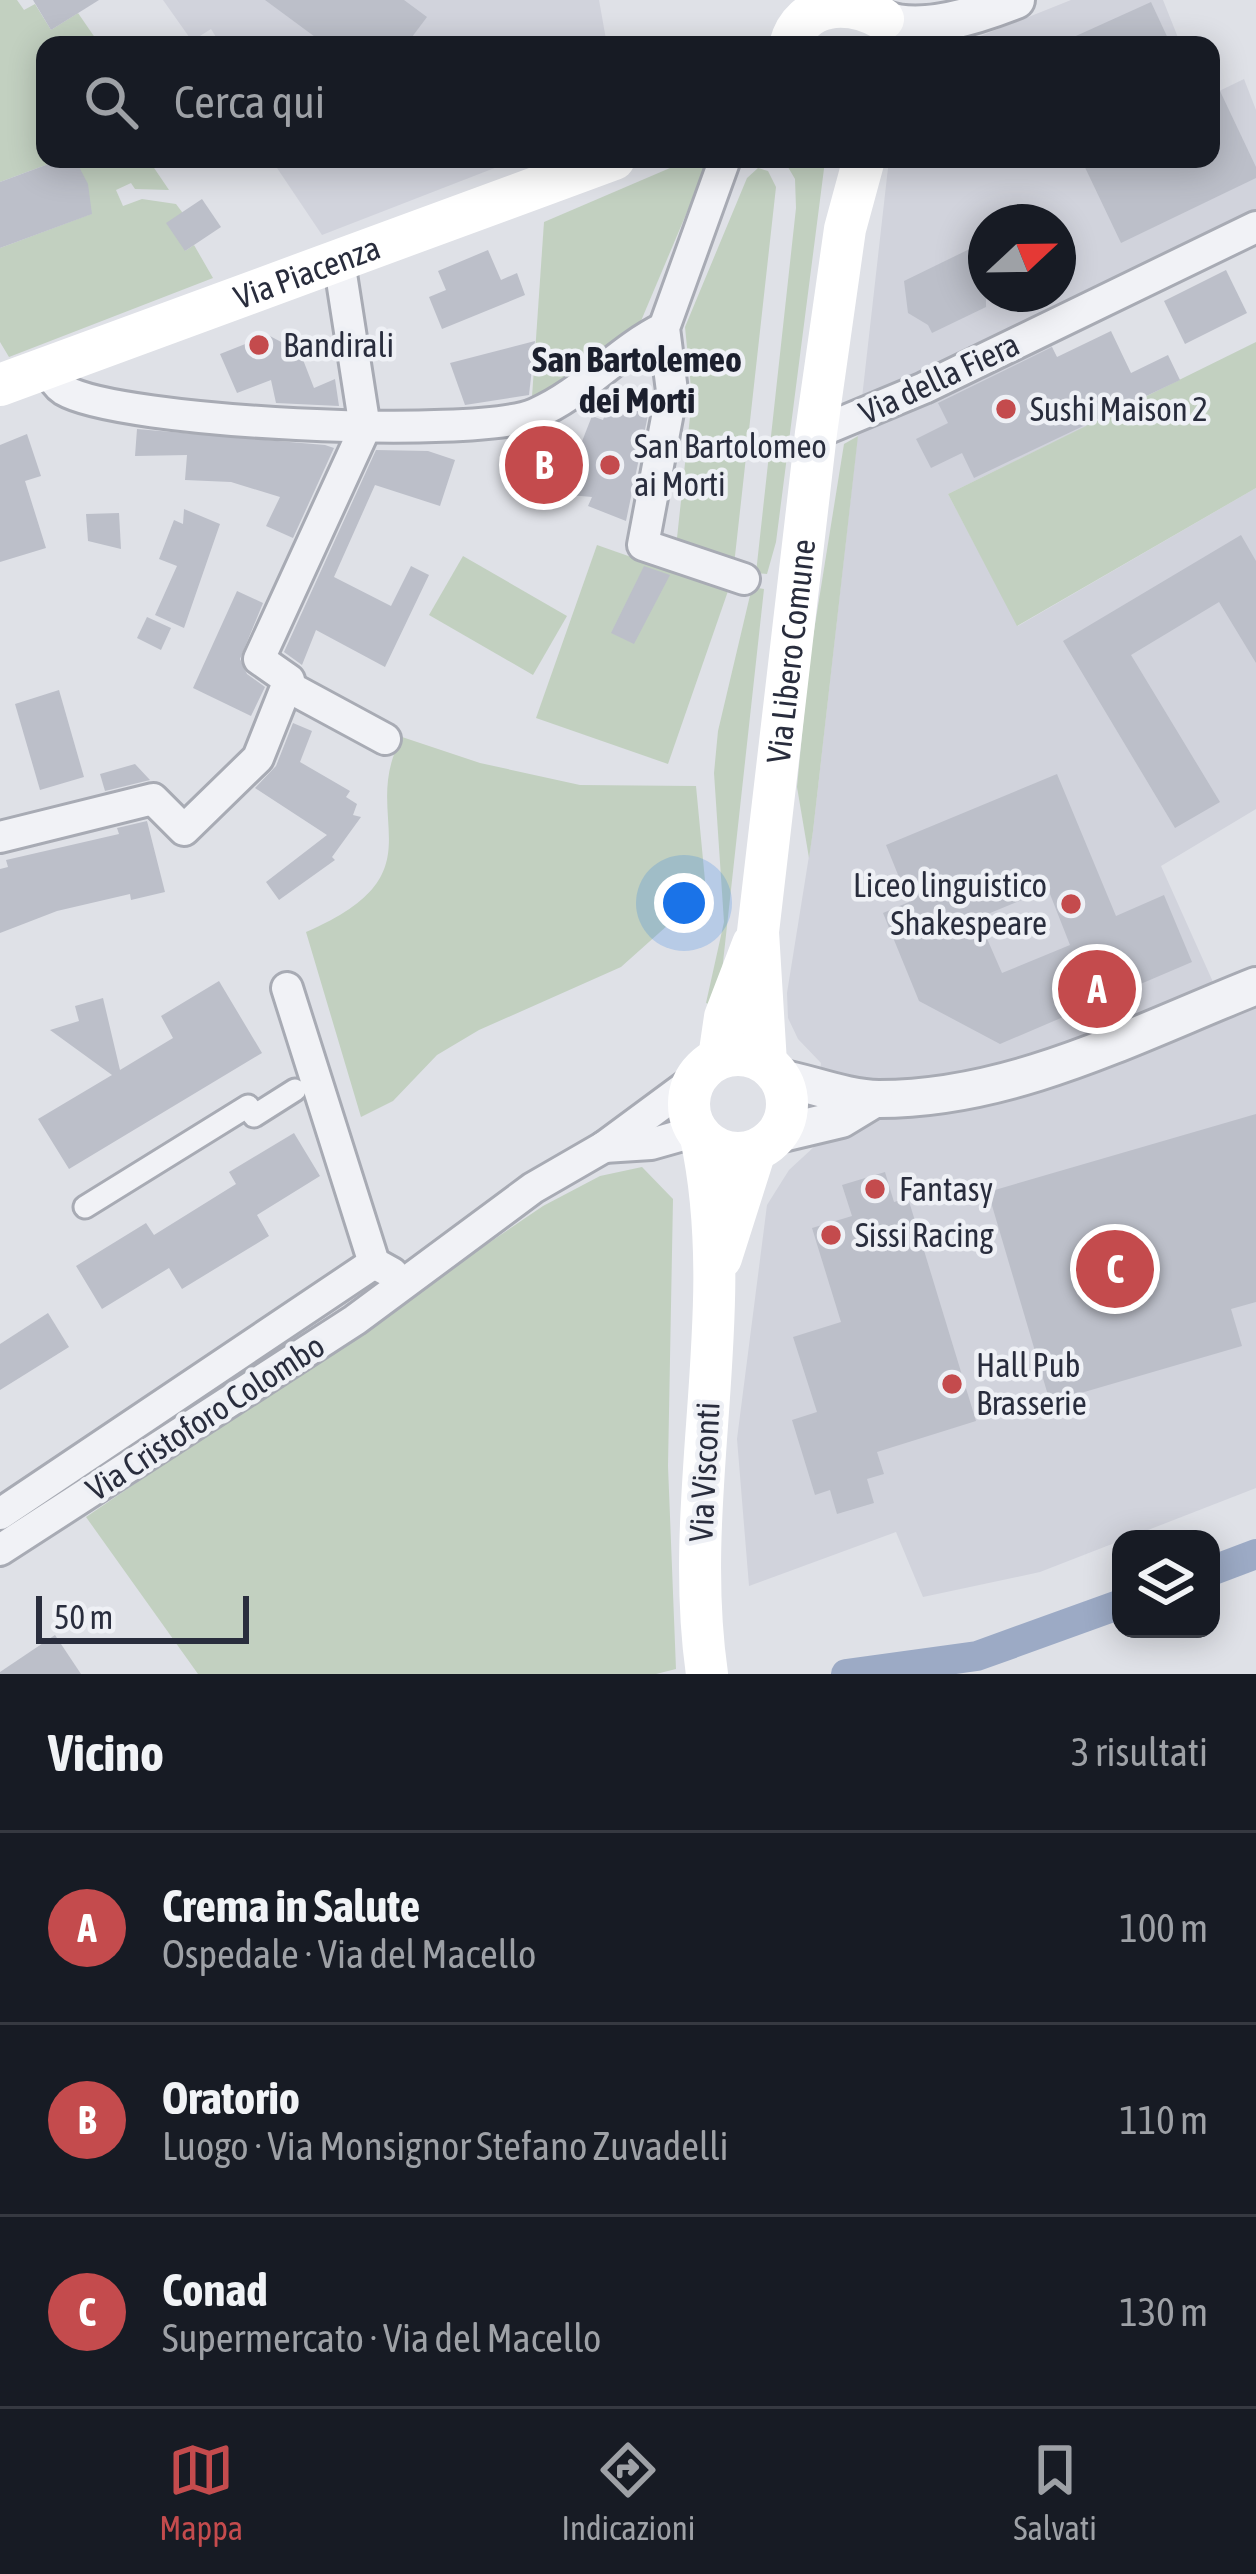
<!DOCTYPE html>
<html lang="it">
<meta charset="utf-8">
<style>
:root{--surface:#171b24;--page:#242831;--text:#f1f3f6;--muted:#9ea1a6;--line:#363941;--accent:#c44b4d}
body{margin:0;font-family:"Asap Condensed",sans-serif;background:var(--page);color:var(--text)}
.controls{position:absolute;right:36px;bottom:36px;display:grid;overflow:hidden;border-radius:24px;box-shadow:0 6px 30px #0003}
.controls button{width:108px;height:108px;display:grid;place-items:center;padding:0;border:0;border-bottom:3px solid var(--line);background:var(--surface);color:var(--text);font:60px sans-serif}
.compass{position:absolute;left:968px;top:204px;width:108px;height:108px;border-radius:50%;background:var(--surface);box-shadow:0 6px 30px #0003;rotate:68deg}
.scale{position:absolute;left:36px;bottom:30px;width:213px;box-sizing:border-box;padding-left:12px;border:6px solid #292d3d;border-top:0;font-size:33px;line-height:42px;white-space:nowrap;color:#292d3d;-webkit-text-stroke:9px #eef0f5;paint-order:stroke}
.you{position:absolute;left:684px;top:903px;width:42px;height:42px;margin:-30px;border:9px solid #fff;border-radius:50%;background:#1a73e8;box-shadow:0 0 0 18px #1a73e833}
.badge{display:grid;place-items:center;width:78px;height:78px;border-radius:50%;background:var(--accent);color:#fff;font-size:39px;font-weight:700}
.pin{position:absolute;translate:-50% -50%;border:6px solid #fff;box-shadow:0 3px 12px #0006}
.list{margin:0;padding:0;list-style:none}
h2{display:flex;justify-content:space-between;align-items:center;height:156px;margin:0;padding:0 48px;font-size:51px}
h2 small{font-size:39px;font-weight:400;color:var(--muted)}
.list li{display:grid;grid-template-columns:78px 1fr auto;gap:36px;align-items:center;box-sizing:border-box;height:192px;padding:0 48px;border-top:3px solid var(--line)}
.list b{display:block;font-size:45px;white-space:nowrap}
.list p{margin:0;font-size:39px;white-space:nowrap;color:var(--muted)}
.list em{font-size:39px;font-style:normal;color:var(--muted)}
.icon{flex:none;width:66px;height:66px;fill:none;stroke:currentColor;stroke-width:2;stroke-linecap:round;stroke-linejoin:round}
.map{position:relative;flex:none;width:1256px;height:1674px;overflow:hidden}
.search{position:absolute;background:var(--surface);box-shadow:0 6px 30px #0003;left:36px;right:36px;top:36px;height:132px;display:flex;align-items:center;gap:30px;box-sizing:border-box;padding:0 42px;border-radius:24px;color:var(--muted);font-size:45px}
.sheet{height:732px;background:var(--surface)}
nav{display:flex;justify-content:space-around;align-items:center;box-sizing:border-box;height:168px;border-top:3px solid var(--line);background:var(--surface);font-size:33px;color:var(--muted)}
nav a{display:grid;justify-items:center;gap:6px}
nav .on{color:var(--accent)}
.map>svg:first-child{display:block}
.built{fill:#d1d3dc;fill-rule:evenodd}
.green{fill:#c2d0c0}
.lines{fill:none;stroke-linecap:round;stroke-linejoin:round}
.canal{stroke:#9caac5;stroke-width:30}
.building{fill:#bcbfc9;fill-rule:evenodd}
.pedestrian-casing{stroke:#a8abb4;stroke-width:27}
.minor-casing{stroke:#a8abb4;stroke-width:36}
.tertiary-casing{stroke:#a8abb4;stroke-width:42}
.pedestrian{stroke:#f1f2f6;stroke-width:21}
.minor{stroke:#f1f2f6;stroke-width:30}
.tertiary{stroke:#f1f2f6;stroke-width:36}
.secondary{stroke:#fff;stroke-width:42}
.poi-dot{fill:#c44b4d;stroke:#eef0f5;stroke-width:4.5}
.labels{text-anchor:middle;stroke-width:9;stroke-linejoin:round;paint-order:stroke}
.street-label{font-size:33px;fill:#292d3d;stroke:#eef0f5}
.poi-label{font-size:33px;fill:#292d3d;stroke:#eef0f5;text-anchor:start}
.neighbourhood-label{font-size:36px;font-weight:bold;fill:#1b1f2d;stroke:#eef0f5}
</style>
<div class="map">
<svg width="1256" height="1674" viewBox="0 0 1256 1674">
<rect width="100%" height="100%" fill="#dfe1e7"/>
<g class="built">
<path d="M163,0H599L607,45H221L211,29L192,41Z"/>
<path d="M1071,0H1163L1181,45H958Z"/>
<path d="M1244,79L1256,110V218L1050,343L1089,425L948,494L1018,626L1256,488V809L1161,866L1226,1011L1256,999V1488L1040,1572L923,1597L896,1532L749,1586L737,1439L767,1205L789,1170L816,1145L821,1063L798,1039L788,1018L787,993L813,831L889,159H1211V95ZM986,222H1058V294H986Z"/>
<path d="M271,159H518L322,235Z"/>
</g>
<g class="green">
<path d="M0,0H17L24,10L35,4L51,30L78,13L100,45H45V159H62L0,182Z"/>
<path d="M75,159H148L169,190L135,189L131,183L116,190L123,206L142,199L176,204L182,212L185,251L194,245L213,278L9,357L0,342V248L91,214Z"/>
<path d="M691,159L709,160L638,328L566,381L532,397L544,222Z"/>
<path d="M825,161L776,542L767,574L756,573L796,208L795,179L785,162Z"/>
<path d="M758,168L768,171L776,187L734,565L677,538L692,398L685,327L747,178Z"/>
<path d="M1256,342V488L1017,626L948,494Z"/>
<path d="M858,436L813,831L809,858L797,787L809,662L844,444Z"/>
<path d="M597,545L728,591L668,764L536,718Z"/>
<path d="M463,556L567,616L533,675L429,615Z"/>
<path d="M752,587L764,589L718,1008L706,1003L724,922L714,773L718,731Z"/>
<path d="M402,737L480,763L580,785L696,786L706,891L621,967L479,1030L437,1055L393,1101L361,1117L306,932C445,872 356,819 402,737Z"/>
<path d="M642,1167L673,1199L668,1466L676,1669L656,1674H198L86,1517L543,1206L600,1176Z"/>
</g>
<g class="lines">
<g class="canal">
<path d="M1211,1571L1256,1554"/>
<path d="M846,1674L977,1656L1121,1604"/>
</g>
</g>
<g class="building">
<path d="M33,0H99L51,30Z"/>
<path d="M265,0H404L427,17L406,45H326Z"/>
<path d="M1151,2L1171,45H1056Z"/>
<path d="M1211,72L1256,167V178L1121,243L1081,159H1211Z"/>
<path d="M62,159H75L88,184L92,214L0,248V182Z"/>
<path d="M202,199L221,227L185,251L166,223Z"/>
<path d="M986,241V307L932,333L928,325L908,313L904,281Z"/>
<path d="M488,250L501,280L517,273L525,295L442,329L429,297L446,290L438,271Z"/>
<path d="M1226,270L1247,313L1185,344L1164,301Z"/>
<path d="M1111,331L1131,373L1168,355L1180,380L974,478L962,453L931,468L916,439L948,423L938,403L1052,347L1057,357Z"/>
<path d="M268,335L300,352L314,388L335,379L339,406L276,403L271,380L237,393L220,354Z"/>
<path d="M535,341L529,395L465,405L450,363Z"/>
<path d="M610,400L648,415L626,521L588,506L592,497L514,490L517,450L577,454L592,416L603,420Z"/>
<path d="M137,429L325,445L334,448L293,538L266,526L280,497L231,482L185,480L187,455L135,456Z"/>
<path d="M27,434L41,476L25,481L46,548L0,562V445Z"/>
<path d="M376,450L428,451L455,460L440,506L375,485L334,577L391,606L411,566L429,575L385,667L316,630L302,665L284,652Z"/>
<path d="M184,509L220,524L184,628L155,615L177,566L159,559L174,520L183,524Z"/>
<path d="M119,513L121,549L88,541L86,514Z"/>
<path d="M1241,535L1256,561V663L1219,602L1131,655L1220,802L1175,828L1063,641Z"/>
<path d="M644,566L670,575L634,644L611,633Z"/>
<path d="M237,591L263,603L240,659L247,674L265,687L251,716L193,688Z"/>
<path d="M147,617L171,628L161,650L137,638Z"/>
<path d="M59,690L84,777L40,790L15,704Z"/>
<path d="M293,723L312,731L300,762L350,791L346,797L357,804L353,815L361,817L332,857L335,860L279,900L266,882L327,835L255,788L276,766Z"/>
<path d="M135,764L150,780L105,791L100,774Z"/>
<path d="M1057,774L1116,916L1164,895L1192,962L1000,1044L919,1001L883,913L909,902L886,845ZM1048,889L1070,945L1002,973L978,918Z"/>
<path d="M147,821L165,892L131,900L130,894L57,911L0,933V869L8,867L6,860L119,834L117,828Z"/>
<path d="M219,981L262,1053L69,1169L38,1119L112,1075L50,1030L79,1021L75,1006L103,998L120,1070L173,1038L161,1016Z"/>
<path d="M1256,1114V1302L1231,1309L1242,1346L1050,1402L988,1192Z"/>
<path d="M294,1133L320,1176L257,1215L269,1236L182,1289L169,1268L102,1309L76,1266L146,1223L154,1235L236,1184L229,1172Z"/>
<path d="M885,1172L894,1202L908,1198L976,1421L877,1452L884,1474L867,1479L874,1503L837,1514L830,1490L815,1495L792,1420L817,1412L793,1337L841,1322L812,1228L852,1216L842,1185Z"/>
<path d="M48,1313L69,1347L0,1390V1344Z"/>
<path d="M55,1635L81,1674H0V1672Z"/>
</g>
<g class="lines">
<defs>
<path id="pedestrian" d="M85,1207L248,1106L254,1116L295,1090"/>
<g id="minor">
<path d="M725,159L664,328L672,391L643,545L744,579"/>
<path d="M48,368C53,377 55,384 64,390C119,423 473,440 535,414C584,393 617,351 664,328"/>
<path d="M816,433L924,388L1256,227"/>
<path d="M287,686L385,739"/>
<path d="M0,837L153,799L184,830L258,758L289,680L259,659L365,428L339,261"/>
<path d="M287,988L374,1263L392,1273"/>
<path d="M604,1147L651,1144L697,1131"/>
<path d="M0,1514L374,1263"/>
<path d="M0,1550L355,1320L533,1188L604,1147L696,1079"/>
</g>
<g id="tertiary">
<path d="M883,19C921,34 978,15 1016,0"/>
<path d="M780,1078C811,1084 848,1099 879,1099C1013,1099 1135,1034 1256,986"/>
<path d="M778,1134L841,1119L874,1099"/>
</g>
</defs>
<use href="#pedestrian" class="pedestrian-casing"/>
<use href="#minor" class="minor-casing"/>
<use href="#tertiary" class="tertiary-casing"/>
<use href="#pedestrian" class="pedestrian"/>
<use href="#minor" class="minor"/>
<use href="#tertiary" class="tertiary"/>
<g class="secondary">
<path d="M790,45C802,0 849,0 883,19"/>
<path id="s1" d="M0,385L614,159"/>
<circle cx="738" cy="1104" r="49"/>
<path d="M719,1058L725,1017L753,944"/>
<path id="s2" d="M766,1063L758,932L816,433L845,229L864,159"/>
<path d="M701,1137C739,1314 681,1495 707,1674"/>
<path d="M721,1258L755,1151"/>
</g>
</g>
<g class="poi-dot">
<circle cx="259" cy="345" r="12"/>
<circle cx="1006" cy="409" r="12"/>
<circle cx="610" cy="465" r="12"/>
<circle cx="1071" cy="904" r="12"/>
<circle cx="875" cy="1189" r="12"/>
<circle cx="831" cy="1235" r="12"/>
<circle cx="952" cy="1384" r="12"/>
</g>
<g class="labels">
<g class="street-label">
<text dy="12" stroke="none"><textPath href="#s1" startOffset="327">Via Piacenza</textPath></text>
<text transform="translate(939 378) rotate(-25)" y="12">Via della Fiera</text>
<text dy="12" stroke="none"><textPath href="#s2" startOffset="414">Via Libero Comune</textPath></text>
<text transform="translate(205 1417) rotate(-33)" y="12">Via Cristoforo Colombo</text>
<text transform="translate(704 1472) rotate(-87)" y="12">Via Visconti</text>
</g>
<g class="poi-label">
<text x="283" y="357">Bandirali</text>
<text x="1030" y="421">Sushi Maison 2</text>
<text x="634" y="458">San Bartolomeo<tspan x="634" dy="38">ai Morti</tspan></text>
<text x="1047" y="897" text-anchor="end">Liceo linguistico<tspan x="1047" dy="38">Shakespeare</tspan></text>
<text x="899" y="1201">Fantasy</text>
<text x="855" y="1247">Sissi Racing</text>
<text x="976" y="1377">Hall Pub<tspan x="976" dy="38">Brasserie</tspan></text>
</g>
<g class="neighbourhood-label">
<text x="637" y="372">San Bartolemeo<tspan x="637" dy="41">dei Morti</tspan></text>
</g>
</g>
</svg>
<div class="controls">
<button><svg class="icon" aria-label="layers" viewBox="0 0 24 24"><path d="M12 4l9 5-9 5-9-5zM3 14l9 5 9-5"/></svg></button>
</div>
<svg class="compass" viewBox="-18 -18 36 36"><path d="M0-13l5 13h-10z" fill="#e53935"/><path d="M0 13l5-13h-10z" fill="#9ea1a6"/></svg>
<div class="scale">50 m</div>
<div class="you"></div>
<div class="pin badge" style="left:1097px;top:989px">A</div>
<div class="pin badge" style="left:544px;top:465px">B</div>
<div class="pin badge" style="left:1115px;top:1269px">C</div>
<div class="search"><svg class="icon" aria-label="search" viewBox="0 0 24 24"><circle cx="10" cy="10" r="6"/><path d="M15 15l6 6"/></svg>Cerca qui</div>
</div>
<section class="sheet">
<h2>Vicino<small>3 risultati</small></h2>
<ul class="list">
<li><span class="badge">A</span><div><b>Crema in Salute</b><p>Ospedale · Via del Macello</p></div><em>100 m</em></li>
<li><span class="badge">B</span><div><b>Oratorio</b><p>Luogo · Via Monsignor Stefano Zuvadelli</p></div><em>110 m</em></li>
<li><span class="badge">C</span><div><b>Conad</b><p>Supermercato · Via del Macello</p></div><em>130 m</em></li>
</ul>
</section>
<nav>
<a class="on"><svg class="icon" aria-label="map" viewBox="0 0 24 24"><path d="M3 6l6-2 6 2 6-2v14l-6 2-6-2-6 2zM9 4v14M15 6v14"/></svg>Mappa</a>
<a><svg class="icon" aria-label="directions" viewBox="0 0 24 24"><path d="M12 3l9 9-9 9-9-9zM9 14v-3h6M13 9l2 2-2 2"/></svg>Indicazioni</a>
<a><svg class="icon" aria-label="saved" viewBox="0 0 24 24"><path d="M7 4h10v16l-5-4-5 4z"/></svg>Salvati</a>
</nav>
